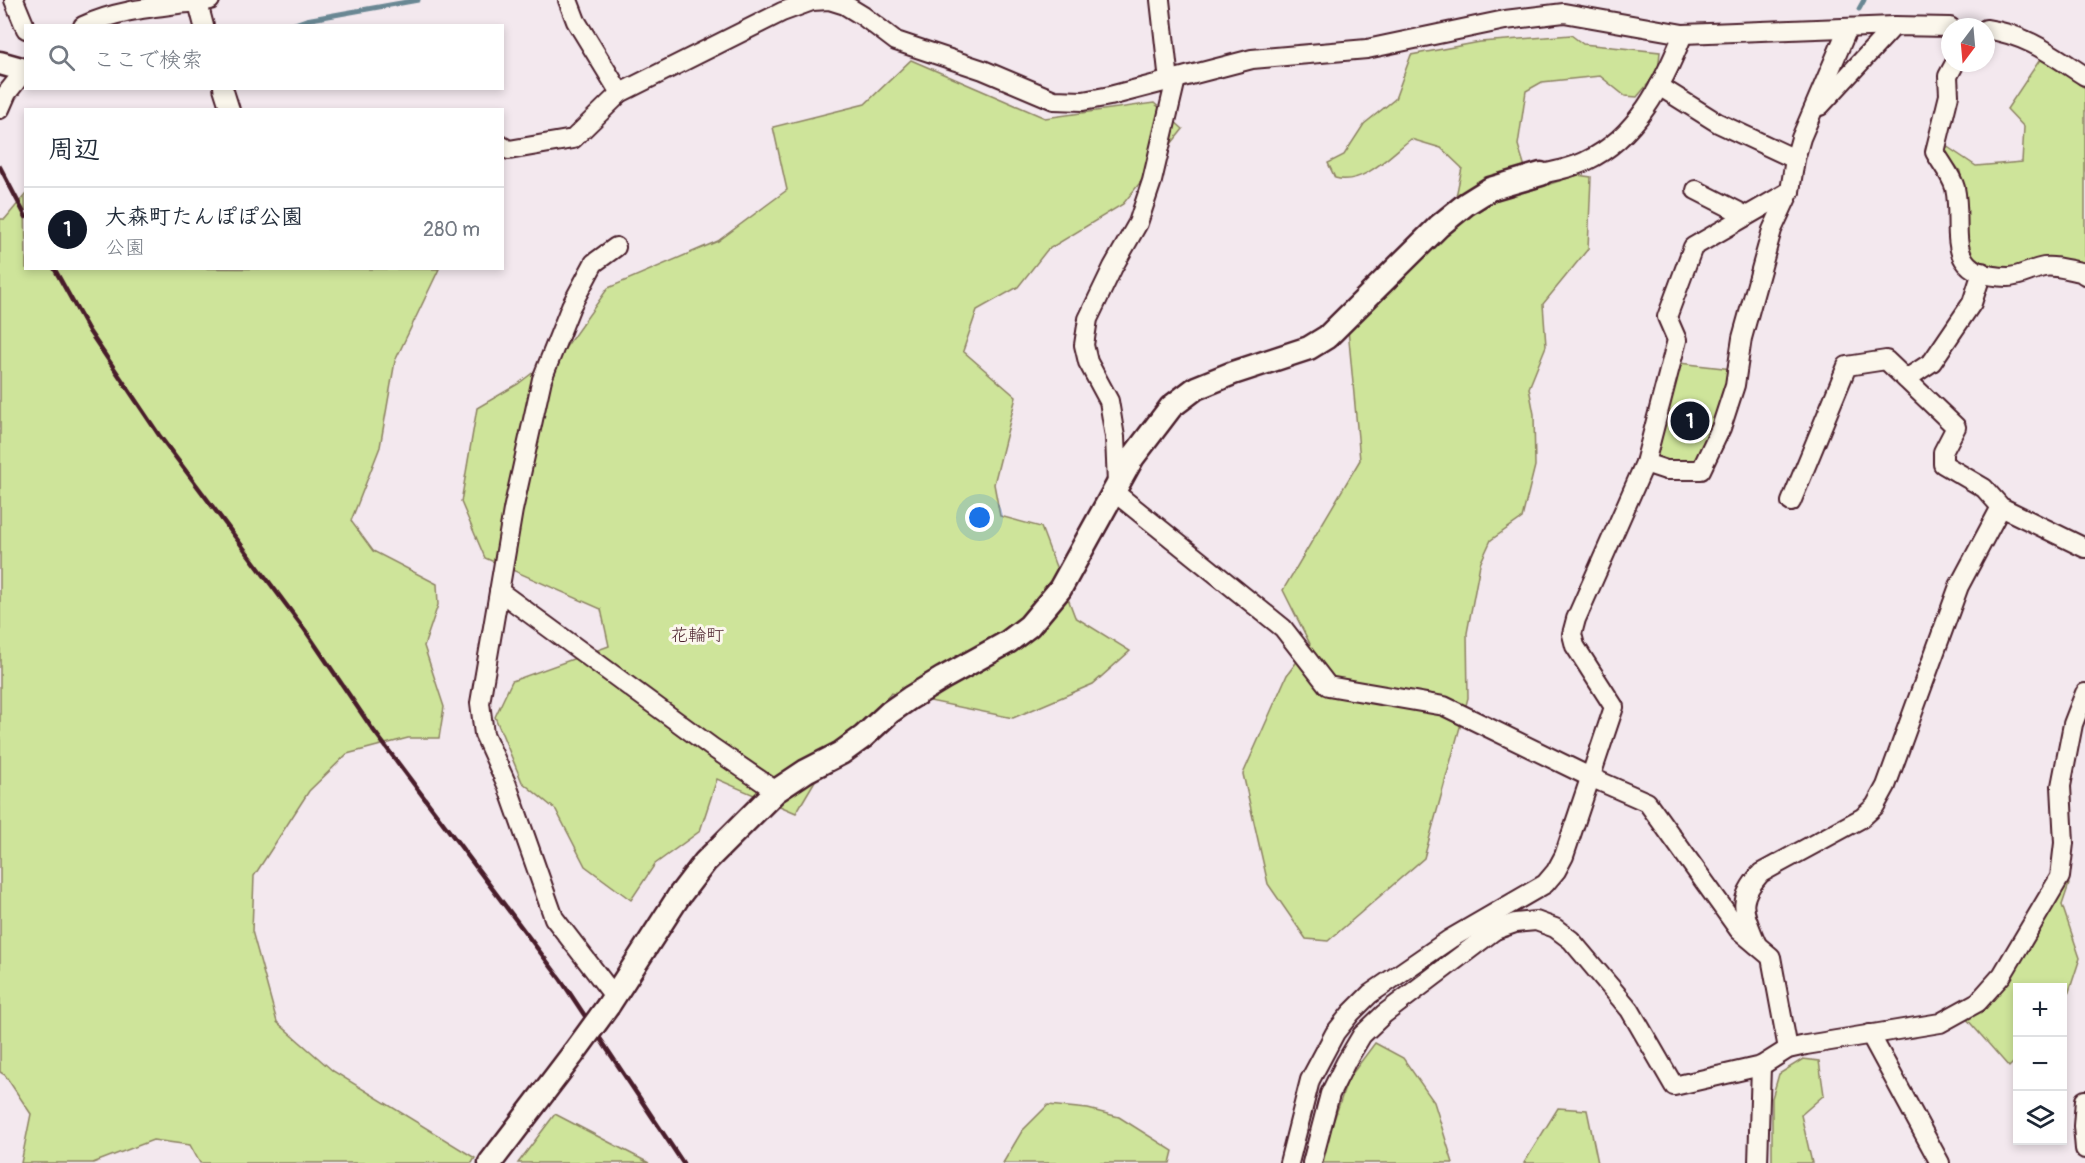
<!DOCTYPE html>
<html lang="ja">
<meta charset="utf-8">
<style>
:root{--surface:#fff;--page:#f2f2f3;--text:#1f2937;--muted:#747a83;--line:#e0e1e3;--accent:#111827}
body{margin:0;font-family:Pangolin,"Klee One",sans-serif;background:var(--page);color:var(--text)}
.controls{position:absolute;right:18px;bottom:18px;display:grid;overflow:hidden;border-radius:0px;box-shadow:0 3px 9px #0003}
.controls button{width:54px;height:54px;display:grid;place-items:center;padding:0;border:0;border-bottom:2px solid var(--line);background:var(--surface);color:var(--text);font:30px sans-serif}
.compass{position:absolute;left:1941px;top:18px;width:54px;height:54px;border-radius:50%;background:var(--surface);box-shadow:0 3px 9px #0003;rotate:196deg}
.you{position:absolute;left:980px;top:518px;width:21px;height:21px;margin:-15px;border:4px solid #fff;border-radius:50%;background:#1a73e8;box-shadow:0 0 0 9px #1a73e833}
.badge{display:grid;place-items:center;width:39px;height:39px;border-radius:50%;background:var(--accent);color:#fff;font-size:20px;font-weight:700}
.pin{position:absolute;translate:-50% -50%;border:3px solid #fff;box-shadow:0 2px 6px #0006}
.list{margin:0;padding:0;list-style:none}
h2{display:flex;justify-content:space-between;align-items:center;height:78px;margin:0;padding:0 24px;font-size:26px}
h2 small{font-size:20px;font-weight:400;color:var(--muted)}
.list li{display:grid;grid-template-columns:39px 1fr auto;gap:18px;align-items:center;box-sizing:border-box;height:84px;padding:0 24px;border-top:2px solid var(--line)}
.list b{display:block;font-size:22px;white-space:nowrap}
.list p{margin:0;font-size:20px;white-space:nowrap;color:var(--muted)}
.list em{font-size:20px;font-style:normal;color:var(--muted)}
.icon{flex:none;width:33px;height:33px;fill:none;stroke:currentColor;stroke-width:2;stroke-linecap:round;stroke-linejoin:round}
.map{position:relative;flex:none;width:2085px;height:1163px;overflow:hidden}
.search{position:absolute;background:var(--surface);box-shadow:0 3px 9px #0003;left:24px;top:24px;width:480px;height:66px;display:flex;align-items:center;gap:15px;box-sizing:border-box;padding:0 21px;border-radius:0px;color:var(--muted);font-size:22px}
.panel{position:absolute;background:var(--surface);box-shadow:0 3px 9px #0003;left:24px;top:108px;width:480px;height:162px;border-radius:0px}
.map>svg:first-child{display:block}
.green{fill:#cee49a;stroke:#8c8262;stroke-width:1.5}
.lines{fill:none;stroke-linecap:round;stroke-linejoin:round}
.stream{stroke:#698793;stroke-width:5}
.minor-casing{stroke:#4a1f2b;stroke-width:22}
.tertiary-casing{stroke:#4a1f2b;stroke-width:27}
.minor{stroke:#fbf7ec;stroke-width:18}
.tertiary{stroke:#fbf7ec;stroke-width:22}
.rail{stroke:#4a1f2b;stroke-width:4.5}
.tertiary-bridge-casing{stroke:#4a1f2b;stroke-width:27;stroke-linecap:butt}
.tertiary-bridge{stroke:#fbf7ec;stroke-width:22}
.labels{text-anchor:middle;stroke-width:6;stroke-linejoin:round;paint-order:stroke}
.neighbourhood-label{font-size:18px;fill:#4a1f2b;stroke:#fbf7ec}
</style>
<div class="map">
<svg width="2085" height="1163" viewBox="0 0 2085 1163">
<rect width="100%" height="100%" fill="#f3e8ee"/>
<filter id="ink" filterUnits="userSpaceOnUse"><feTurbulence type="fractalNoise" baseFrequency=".0167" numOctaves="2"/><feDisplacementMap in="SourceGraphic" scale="12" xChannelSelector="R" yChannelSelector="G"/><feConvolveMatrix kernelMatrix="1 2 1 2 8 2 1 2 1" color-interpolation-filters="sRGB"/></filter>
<g filter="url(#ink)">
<g class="green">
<path d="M1571,35L1583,44L1660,52L1658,72L1637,97L1625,96L1600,76L1542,82L1526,91L1518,145L1532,190L1577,175L1591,177L1588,249L1543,304L1546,346L1529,388L1534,414L1535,466L1522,518L1491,540L1480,564L1467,633L1468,698L1424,858L1328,941L1306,939L1268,884L1243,774L1287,675L1310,644L1283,590L1360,460L1348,329L1449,230L1462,168L1441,148L1411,139C1390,155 1363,186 1335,178L1328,163L1344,155L1364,124L1395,99L1411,55L1480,42Z"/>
<path d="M2041,58L2085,88V266L2081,263L2041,258L2010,269L1983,263L1964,249V196L1960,171L1943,151L1946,146L1976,166L2022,162L2024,127L2007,109Z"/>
<path d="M911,60L1045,118L1154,103L1183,129L1123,204L1047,250L1018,287L977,310L963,351L1016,397L994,484L1000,516L1041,527L1075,617L1130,651L1093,684L1013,718L891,693L819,774L796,813L717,779L700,831L655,864L631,900L585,866L556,810L522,782L495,717L512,681L609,646L601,609L485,558L461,502L477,408L518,384L566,347L608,288L718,241L787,190L773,127L865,104Z"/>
<path d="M25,195L26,268L439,269L395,361L380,447L351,521L373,551L437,584L438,605L424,646L444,707L439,738H408L347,754L309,791L254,876L252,931L277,1022L333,1071L475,1158L472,1163H200L190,1145L153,1140L93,1163H21L31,1114L5,1075L0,1072V219H5Z"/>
<path d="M1679,363L1732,369L1730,388L1698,465H1664L1656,455Z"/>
<path d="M2064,876L2069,884L2062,905L2080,958L2063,1010L2062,988H2018L2017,1059L2009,1067L1965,1017Z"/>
<path d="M1375,1043L1403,1058L1434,1102L1453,1163H1321L1326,1143L1348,1079Z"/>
<path d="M1803,1059L1819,1061L1824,1095L1801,1115L1812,1163H1772V1098L1779,1074Z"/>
<path d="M1048,1105L1088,1109L1119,1117L1173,1151L1170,1163H1003L1022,1131Z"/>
<path d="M1558,1108L1587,1110L1598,1163H1524Z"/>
<path d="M555,1114L649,1163H518Z"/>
</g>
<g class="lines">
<g class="stream">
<path d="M1859,9L1864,0"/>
<path d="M289,26L306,20L418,0"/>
</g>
<defs>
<g id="minor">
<path d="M14,0L26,29"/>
<path d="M568,0L576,21L620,93"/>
<path d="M1160,0L1169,81"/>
<path d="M198,3L204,26"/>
<path d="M83,26C112,12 146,8 178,4C189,3 199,3 210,0"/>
<path d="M1986,29C2027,35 2051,54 2085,76"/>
<path d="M1955,63L1948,76L1949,95L1935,152C1941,163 1952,176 1955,188C1964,229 1940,276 2008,277C2020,277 2032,269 2044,267C2055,265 2069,270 2081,272L2085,275"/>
<path d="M1659,86L1718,123L1795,159"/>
<path d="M223,88L230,110"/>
<path d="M1820,106L1894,26"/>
<path d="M0,109L7,93L26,69"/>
<path d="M502,146L509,150L573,139L620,93L782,12L812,1L829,0L845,5L863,16L896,41L983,70L1054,100L1083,101L1110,96L1252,59L1367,49L1505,20L1564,13L1683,34L1894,26L1950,27"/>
<path d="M1541,174C1556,171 1572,168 1586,161C1636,138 1664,83 1683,34"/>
<path d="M1696,190L1745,215"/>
<path d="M1906,379L1932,362L1972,303L1982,272"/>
<path d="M1645,463L1666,470H1701L1721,428L1735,385L1742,338L1772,230L1790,191"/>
<path d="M1117,484L1115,437L1109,401L1088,362L1084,345L1088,319L1113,267L1138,223L1152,181L1176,79"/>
<path d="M1113,491L1283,628L1328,686L1444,706L1590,777L1647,802L1739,930L1771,957L1788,1049"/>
<path d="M1791,502L1847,366L1886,360L1956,427L1943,452V464L1984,488L2001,507L2085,548"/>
<path d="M499,591L713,748L776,791"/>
<path d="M1495,930L1515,923L1536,921L1555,928L1571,940L1630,1010L1674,1086L1761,1066L1788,1049L1806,1045L1940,1023L1978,1002L2002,975L2060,877L2064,843L2061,786L2073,724L2085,693"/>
<path d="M1757,945C1744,912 1735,902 1761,873L1862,818L1875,806L1886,786L1959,586L2001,507"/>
<path d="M614,996L554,918L507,785L484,734L480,703L513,510L542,379L571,306L594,263L616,247"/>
<path d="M1870,1034L1940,1163"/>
<path d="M2085,1100L2083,1126L2085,1149"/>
<path d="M1289,1163L1310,1080L1335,1033L1351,1013L1370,994L1450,939L1545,884L1556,871L1564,856L1614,707L1575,646L1572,634L1576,619L1645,463L1677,340L1667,317L1693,247L1790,191L1795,159L1801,138L1848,28"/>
<path d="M1312,1163L1330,1094L1346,1062L1362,1035L1384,1014L1495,930L1489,921"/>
<path d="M1758,1163L1761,1066"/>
</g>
<g id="tertiary">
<path d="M0,63L25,70"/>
<path d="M608,1006L679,896L705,862L776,791L806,771L841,753L863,737L890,712L910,698L943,678L1008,642L1029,626L1060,589L1133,457L1171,407L1196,388L1233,373L1309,348L1327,337L1439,226L1466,204L1490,189L1541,174"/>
<path d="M490,1163L573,1054"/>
</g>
</defs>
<use href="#minor" class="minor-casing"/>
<use href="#tertiary" class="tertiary-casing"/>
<use href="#minor" class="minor"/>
<use href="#tertiary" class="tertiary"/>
<g class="rail">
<path d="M0,167L26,217"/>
<path d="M54,268L89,331L159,435L305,630L371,727L561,980L683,1163"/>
</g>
<defs>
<path id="tertiary-bridge" d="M573,1054L608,1006"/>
</defs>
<use href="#tertiary-bridge" class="tertiary-bridge-casing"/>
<use href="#tertiary-bridge" class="tertiary-bridge"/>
</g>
</g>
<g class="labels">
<g class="neighbourhood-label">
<text x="697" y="641">花輪町</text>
</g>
</g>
</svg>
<div class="controls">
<button>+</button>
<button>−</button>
<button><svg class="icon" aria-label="layers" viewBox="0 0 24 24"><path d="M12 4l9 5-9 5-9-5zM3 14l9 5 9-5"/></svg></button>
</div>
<svg class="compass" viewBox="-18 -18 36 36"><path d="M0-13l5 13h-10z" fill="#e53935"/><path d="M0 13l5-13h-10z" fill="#747a83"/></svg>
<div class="you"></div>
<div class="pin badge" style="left:1690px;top:421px">1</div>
<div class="search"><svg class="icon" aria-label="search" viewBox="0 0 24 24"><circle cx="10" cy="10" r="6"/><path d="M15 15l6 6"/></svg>ここで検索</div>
<section class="panel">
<h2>周辺<small></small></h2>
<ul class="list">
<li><span class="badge">1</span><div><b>大森町たんぽぽ公園</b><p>公園</p></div><em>280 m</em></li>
</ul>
</section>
</div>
